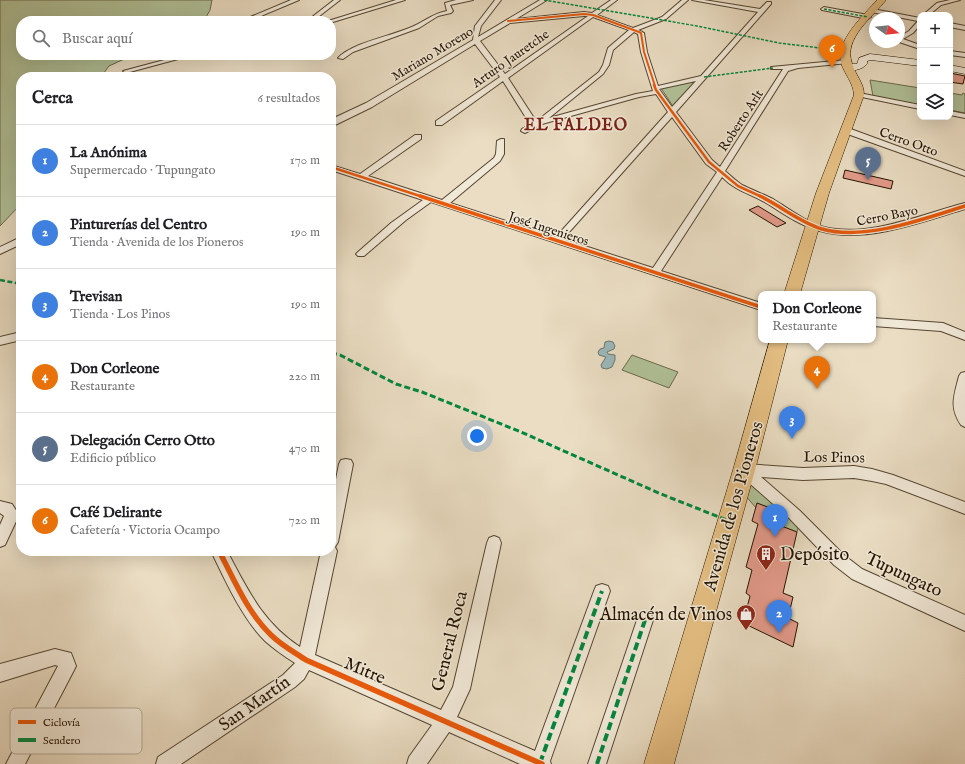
<!DOCTYPE html>
<html lang="es">
<meta charset="utf-8">
<style>
:root{--surface:#fff;--page:#f2f2f2;--text:#202124;--muted:#757577;--line:#e0e0e0;--accent:#0f766e}
body{margin:0;font-family:"IM FELL English",serif;background:var(--page);color:var(--text)}
.controls{position:absolute;right:12px;top:12px;display:grid;overflow:hidden;border-radius:8px;box-shadow:0 4px 16px #0002}
.controls button{width:36px;height:36px;display:grid;place-items:center;padding:0;border:0;border-bottom:1px solid var(--line);background:var(--surface);color:var(--text);font:20px sans-serif}
.compass{position:absolute;left:869px;top:12px;width:36px;height:36px;border-radius:50%;background:var(--surface);box-shadow:0 4px 16px #0002;rotate:105deg}
.you{position:absolute;left:477px;top:436px;width:14px;height:14px;margin:-10px;border:3px solid #fff;border-radius:50%;background:#1a73e8;box-shadow:0 0 0 6px #1a73e833}
.badge{display:grid;place-items:center;width:26px;height:26px;border-radius:50%;background:var(--accent);color:#fff;font-size:13px;font-weight:700}
.pin{position:absolute;translate:-50% -33px;filter:drop-shadow(0 1px 2px #0008)}
.pin::after{content:'';position:absolute;top:21px;width:14px;height:12px;background:inherit;clip-path:polygon(0 0,100% 0,50% 100%)}
.popup{position:absolute;left:758px;top:291px;width:118px;height:52px;box-sizing:border-box;display:grid;place-content:center;border-radius:8px;background:var(--surface);filter:drop-shadow(0 1px 3px #0005);font-size:13px;white-space:nowrap;color:var(--muted)}
.popup b{font-size:15px;color:var(--text)}
.popup::after{content:'';position:absolute;left:50%;top:100%;margin-left:-8px;border:8px solid transparent;border-top-color:var(--surface)}
.list{margin:0;padding:0;list-style:none}
h2{display:flex;justify-content:space-between;align-items:center;height:52px;margin:0;padding:0 16px;font-size:17px}
h2 small{font-size:13px;font-weight:400;color:var(--muted)}
.list li{display:grid;grid-template-columns:26px 1fr auto;gap:12px;align-items:center;box-sizing:border-box;height:72px;padding:0 16px;border-top:1px solid var(--line)}
.list b{display:block;font-size:15px;white-space:nowrap}
.list p{margin:0;font-size:13px;white-space:nowrap;color:var(--muted)}
.list em{font-size:13px;font-style:normal;color:var(--muted)}
.icon{flex:none;width:22px;height:22px;fill:none;stroke:currentColor;stroke-width:2;stroke-linecap:round;stroke-linejoin:round}
.map{position:relative;flex:none;width:965px;height:764px;overflow:hidden}
.search{position:absolute;background:var(--surface);box-shadow:0 4px 16px #0002;left:16px;top:16px;width:320px;height:44px;display:flex;align-items:center;gap:10px;box-sizing:border-box;padding:0 14px;border-radius:16px;color:var(--muted);font-size:15px}
.panel{position:absolute;background:var(--surface);box-shadow:0 4px 16px #0002;left:16px;top:72px;width:320px;height:484px;border-radius:16px}
.map>svg:first-child{display:block}
.green{fill:#b1c299;stroke:#6a6b4c}
.water{fill:#9bbabd;stroke:#6b7871}
.building{fill:#e39a8a;stroke:#231400}
.lines{fill:none;stroke-linecap:round;stroke-linejoin:round}
.street-casing{stroke:#554631;stroke-width:2}
.secondary-casing{stroke:#231400;stroke-width:1}
.primary-casing{stroke:#231400;stroke-width:1}
.street{fill:#f1e9d8;fill-rule:evenodd}
.secondary{fill:#f1e9d8;fill-rule:evenodd}
.primary{fill:#e5be82;fill-rule:evenodd}
.quiet-far3{stroke:#00873e;stroke-width:1.5;stroke-dasharray:3 1.5;stroke-linecap:butt}
.quiet-far2{stroke:#00873e;stroke-width:2.5;stroke-dasharray:5 2.5;stroke-linecap:butt}
.quiet-far1{stroke:#00873e;stroke-width:3;stroke-dasharray:6 3;stroke-linecap:butt}
.quiet{stroke:#00873e;stroke-width:4;stroke-dasharray:8 4;stroke-linecap:butt}
.cycleway-far3-casing{stroke:#f1e9d8;stroke-width:3}
.cycleway-far2-casing{stroke:#f1e9d8;stroke-width:4}
.cycleway-far1-casing{stroke:#f1e9d8;stroke-width:5.5}
.cycleway-casing{stroke:#f1e9d8;stroke-width:8}
.cycleway-far3{stroke:#e8590c;stroke-width:2}
.cycleway-far2{stroke:#e8590c;stroke-width:2.5}
.cycleway-far1{stroke:#e8590c;stroke-width:3.5}
.cycleway{stroke:#e8590c;stroke-width:5.5}
.labels{text-anchor:middle;stroke-width:3;stroke-linejoin:round;paint-order:stroke}
.far-street-label{font-size:13px;fill:#231400;stroke:#f1e9d8}
.street-label{font-size:15px;fill:#231400;stroke:#f1e9d8}
.far-district-label{font-size:16px;font-weight:bold;letter-spacing:1px;fill:#7a1f14;stroke:#f1e9d8}
.near-street-label{font-size:18px;fill:#231400;stroke:#f1e9d8}
.near-poi-label{font-size:18px;fill:#231400;stroke:#f1e9d8;text-anchor:start}
.key{fill:#f1e9d8;stroke:#b3a997;stroke-width:1}
.key-label{font-size:11px;fill:#231400}
</style>
<div class="map">
<svg width="965" height="764" viewBox="0 0 965 764">
<rect width="100%" height="100%" fill="#eaddc3"/>
<filter id="stains"><feTurbulence type="fractalNoise" baseFrequency=".005" numOctaves="4"/><feColorMatrix values="0 0 0 0 .2 0 0 0 0 .09 0 0 0 0 .02 0 0 0 .5 -.17"/></filter>
<radialGradient id="worn" r=".72"><stop offset=".6" stop-color="#630" stop-opacity="0"/><stop offset="1" stop-color="#630" stop-opacity=".3"/></radialGradient>
<g class="green">
<path d="M0,0H212L210,10L204,21H21V55H133L109,66L103,74L106,77H21V204L0,226Z"/>
<path d="M699,80L674,108L661,88Z"/>
<path d="M870,80L920,88V105L873,96Z"/>
<path d="M950,93L962,95L963,93L965,94V113L950,110Z"/>
<path d="M632,355L678,372L669,388L622,370Z"/>
<path d="M750,483L799,525L797,532L771,522L775,510L757,503L756,508L744,494Z"/>
</g>
<path class="water" d="M609,341L613,342L615,346L614,349L607,352L608,354L615,355V360L612,367L607,369L602,368L601,365L606,357L599,355L598,352L600,349L604,348L605,342Z"/>
<g class="building">
<path d="M950,73L965,76L963,84L950,82Z"/>
<path d="M845,170L893,181L891,189L843,178Z"/>
<path d="M758,206L786,223L777,227L749,210Z"/>
<path d="M757,503L775,510L771,522L797,532L783,593L793,597L788,618L798,623L793,647L743,623L750,596L746,593L752,570L746,567L758,524L752,521Z"/>
</g>
<g class="lines">
<defs>
<g id="street">
<path d="M291,0H299L249,21H241Z"/>
<path d="M334,0H340L313,21H307Z"/>
<path d="M396,0H405L333,22L328,21Z"/>
<path d="M456,0H473L450,5L453,11L451,13L438,16L419,28L353,52L343,59L338,58C353,42 393,36 414,26C427,20 432,14 447,11L445,3Z"/>
<path d="M495,0H501L481,26L478,37L540,0H547L516,19L584,12L592,13L611,0H617L597,15L633,28L662,17L682,0H688L666,19L638,30L644,33L647,52L658,86L701,76L758,12L692,0H704L760,9L767,2H771V4L676,112L712,160L720,167L783,69H771V67L846,60L848,61V63L798,68L788,71L725,171C731,176 736,181 742,185C752,190 763,194 773,199C789,209 806,222 824,227C869,238 922,214 965,203V209C922,222 865,244 820,231C800,226 783,213 766,203C757,197 746,194 736,188C731,185 726,181 722,177L661,271L761,303V310L431,202L406,220L364,256H358L356,254L358,252L391,223L423,200L331,170V165L360,174L415,135H421V139L368,176L442,200L494,158L496,154L497,141L501,139H504V154L500,161L450,203L556,237L668,112L656,94L639,97L542,124L525,133L521,131L522,129L534,123L528,121L503,81L442,125H436V121L500,77L475,44L372,107L331,127V121L334,118L366,103L473,40L475,26ZM584,16H588L505,74L480,41L510,23ZM593,17L629,30L608,48L603,65L599,72L538,120L534,118L508,78ZM634,32L638,34L641,52L653,91L636,94L549,118L603,74L609,65L613,50ZM696,81L672,107L659,89ZM672,117L706,164L717,172L653,268L563,239Z"/>
<path d="M950,0H960L941,5L929,15H923L937,3Z"/>
<path d="M824,7L868,15L871,17L868,19L822,10L821,9Z"/>
<path d="M873,9L920,18V25L913,33L903,39L920,45V49L899,42V37L909,31L918,21L871,12V10Z"/>
<path d="M950,23L965,26V30L950,27Z"/>
<path d="M950,51L965,53V57L950,55Z"/>
<path d="M183,55H193L126,73L123,71Z"/>
<path d="M859,93L920,105V109L857,96V94Z"/>
<path d="M950,111L965,114V118L950,115Z"/>
<path d="M842,128H848L965,171V176L842,132Z"/>
<path d="M21,237V244L0,254V247Z"/>
<path d="M873,318L943,323L965,332V340L941,331L873,326Z"/>
<path d="M21,332V340L0,345V337Z"/>
<path d="M965,372V427L961,425C949,407 954,396 959,376L961,373Z"/>
<path d="M346,459L351,460L353,464L338,542L335,547L337,551L315,655L441,710L453,687L487,543L489,538L494,536L499,538L501,543L470,689L457,717L535,751L594,591L596,586L602,584L608,586L610,591L550,761L551,764H520L449,732L427,764H407L409,757L432,725L309,670L304,679L295,687L181,764H156L158,757L283,675L295,663C284,656 274,649 265,641C242,618 225,580 211,551H227C248,590 262,622 300,647L321,551H331V505L339,464L341,460Z"/>
<path d="M744,464L803,468L854,466L872,469L893,475L965,502V514L886,484L872,481L854,478L803,480L761,477L799,510L844,555L862,569L965,615V631L852,579L834,565L789,518L739,474L737,470L739,466Z"/>
<path d="M0,501L12,504L19,515L5,545L0,547V525L4,516L0,513Z"/>
<path d="M645,612L651,614L653,620L606,764H588L637,620L639,614Z"/>
<path d="M55,649L71,653L76,666L73,672L25,764H6L58,666L55,665L0,682V664Z"/>
</g>
<g id="secondary">
<path d="M870,54L920,60V66L871,60L867,61V64C862,70 850,73 843,67L848,64H857L859,58Z"/>
<path d="M950,65L965,68V74L950,71Z"/>
</g>
<g id="primary">
<path d="M877,0H886C873,17 843,38 852,63C855,75 864,82 864,95L829,193L800,294H784L816,193L854,95C853,82 845,75 841,63C835,41 864,15 877,0Z"/>
<path d="M770,340H788L755,470L674,764H644L733,470Z"/>
</g>
</defs>
<use href="#street" class="street-casing"/>
<use href="#secondary" class="secondary-casing"/>
<use href="#primary" class="primary-casing"/>
<use href="#street" class="street"/>
<use href="#secondary" class="secondary"/>
<use href="#primary" class="primary"/>
<g class="quiet-far3">
<path d="M544,0L697,26L779,43L845,51"/>
<path d="M824,9L868,17"/>
<path d="M704,77L773,68"/>
</g>
<path class="quiet-far2" d="M0,280L21,284"/>
<path class="quiet-far1" d="M331,353L340,355L396,384L422,392L521,432L661,494L729,521"/>
<g class="quiet">
<path d="M540,763L602,591"/>
<path d="M597,764L645,620"/>
</g>
<defs>
<path id="cycleway-far3" d="M508,21L584,14L593,15L639,32L641,33L644,52L655,86"/>
<g id="cycleway-far2">
<path d="M654,85L656,90L709,162L738,186L762,197"/>
<path d="M331,167L423,197"/>
</g>
<g id="cycleway-far1">
<path d="M420,196L761,307"/>
<path d="M760,196C781,206 799,222 822,229C864,241 924,219 965,206"/>
</g>
<path id="cycleway" d="M219,551C234,579 247,612 271,635C281,645 294,652 306,660L542,764"/>
</defs>
<use href="#cycleway-far3" class="cycleway-far3-casing"/>
<use href="#cycleway-far2" class="cycleway-far2-casing"/>
<use href="#cycleway-far1" class="cycleway-far1-casing"/>
<use href="#cycleway" class="cycleway-casing"/>
<use href="#cycleway-far3" class="cycleway-far3"/>
<use href="#cycleway-far2" class="cycleway-far2"/>
<use href="#cycleway-far1" class="cycleway-far1"/>
<use href="#cycleway" class="cycleway"/>
</g>
<defs>
<symbol id="building-pin" viewBox="-11 -11 22 30"><path d="M0 17L-7.5 6A9.5 9.5 0 1 1 7.5 6Z" fill="#8f2418" stroke="#f1e9d8"/><path d="M-4-6H4V6H1V3H-1V6H-4ZM-2.5-4.3h1.7v1.8h-1.7ZM.8-4.3h1.7v1.8H.8ZM-2.5-1h1.7V.8h-1.7ZM.8-1h1.7V.8H.8Z" fill="#fff"/></symbol>
<symbol id="shop-pin" viewBox="-11 -11 22 30"><path d="M0 17L-7.5 6A9.5 9.5 0 1 1 7.5 6Z" fill="#8f2418" stroke="#f1e9d8"/><path d="M-5-2.5h2.3a2.7 3.5 0 0 1 5.4 0H5L5.5 6h-11ZM-1.5-2.5h3a1.5 2.3 0 0 0-3 0Z" fill="#fff"/></symbol>
</defs>
<g fill-rule="evenodd">
<use href="#building-pin" x="755" y="543" width="22" height="30"/>
<use href="#shop-pin" x="735" y="603" width="22" height="30"/>
</g>
<g class="labels">
<g class="far-street-label">
<text transform="translate(432 53) rotate(-31)" y="5">Mariano Moreno</text>
<text transform="translate(510 58) rotate(-35)" y="5">Arturo Jauretche</text>
<text transform="translate(740 120) rotate(-57)" y="5">Roberto Arlt</text>
<text transform="translate(909 141) rotate(20)" y="5">Cerro Otto</text>
<text transform="translate(887 215) rotate(-11)" y="5">Cerro Bayo</text>
<text transform="translate(549 228) rotate(18)" y="5">José Ingenieros</text>
</g>
<g class="street-label">
<text transform="translate(834 457) rotate(1)" y="5">Los Pinos</text>
</g>
<g class="far-district-label">
<text x="576" y="130">EL FALDEO</text>
</g>
<g class="near-street-label">
<text transform="translate(733 506) rotate(-74)" y="6">Avenida de los Pioneros</text>
<text transform="translate(904 574) rotate(25)" y="6">Tupungato</text>
<text transform="translate(449 641) rotate(-76)" y="6">General Roca</text>
<text transform="translate(365 670) rotate(23)" y="6">Mitre</text>
<text transform="translate(254 703) rotate(-35)" y="6">San Martín</text>
</g>
<g class="near-poi-label">
<text x="780" y="560">Depósito</text>
<text x="732" y="620" text-anchor="end">Almacén de Vinos</text>
</g>
</g>
<rect x="10" y="708" width="132" height="46" rx="6" class="key"/>
<rect x="18" y="720" width="18" height="4" fill="#e8590c"/>
<rect x="18" y="738" width="18" height="4" fill="#00873e"/>
<g class="key-label">
<text x="43" y="726">Ciclovía</text>
<text x="43" y="744">Sendero</text>
</g>
<rect width="100%" height="100%" filter="url(#stains)"/>
<rect width="100%" height="100%" fill="url(#worn)"/>
</svg>
<div class="controls">
<button>+</button>
<button>−</button>
<button><svg class="icon" aria-label="layers" viewBox="0 0 24 24"><path d="M12 4l9 5-9 5-9-5zM3 14l9 5 9-5"/></svg></button>
</div>
<svg class="compass" viewBox="-18 -18 36 36"><path d="M0-13l5 13h-10z" fill="#e53935"/><path d="M0 13l5-13h-10z" fill="#757577"/></svg>
<div class="you"></div>
<div class="pin badge" style="left:775px;top:537px;background:#3f7fe0">1</div>
<div class="pin badge" style="left:779px;top:633px;background:#3f7fe0">2</div>
<div class="pin badge" style="left:792px;top:439px;background:#3f7fe0">3</div>
<div class="pin badge" style="left:817px;top:389px;background:#e8710a">4</div>
<div class="popup"><b>Don Corleone</b>Restaurante</div>
<div class="pin badge" style="left:868px;top:180px;background:#5c6f8a">5</div>
<div class="pin badge" style="left:832px;top:68px;background:#e8710a">6</div>
<div class="search"><svg class="icon" aria-label="search" viewBox="0 0 24 24"><circle cx="10" cy="10" r="6"/><path d="M15 15l6 6"/></svg>Buscar aquí</div>
<section class="panel">
<h2>Cerca<small>6 resultados</small></h2>
<ul class="list">
<li><span class="badge" style="background:#3f7fe0">1</span><div><b>La Anónima</b><p>Supermercado · Tupungato</p></div><em>170 m</em></li>
<li><span class="badge" style="background:#3f7fe0">2</span><div><b>Pinturerías del Centro</b><p>Tienda · Avenida de los Pioneros</p></div><em>190 m</em></li>
<li><span class="badge" style="background:#3f7fe0">3</span><div><b>Trevisan</b><p>Tienda · Los Pinos</p></div><em>190 m</em></li>
<li><span class="badge" style="background:#e8710a">4</span><div><b>Don Corleone</b><p>Restaurante</p></div><em>220 m</em></li>
<li><span class="badge" style="background:#5c6f8a">5</span><div><b>Delegación Cerro Otto</b><p>Edificio público</p></div><em>470 m</em></li>
<li><span class="badge" style="background:#e8710a">6</span><div><b>Café Delirante</b><p>Cafetería · Victoria Ocampo</p></div><em>720 m</em></li>
</ul>
</section>
</div>
